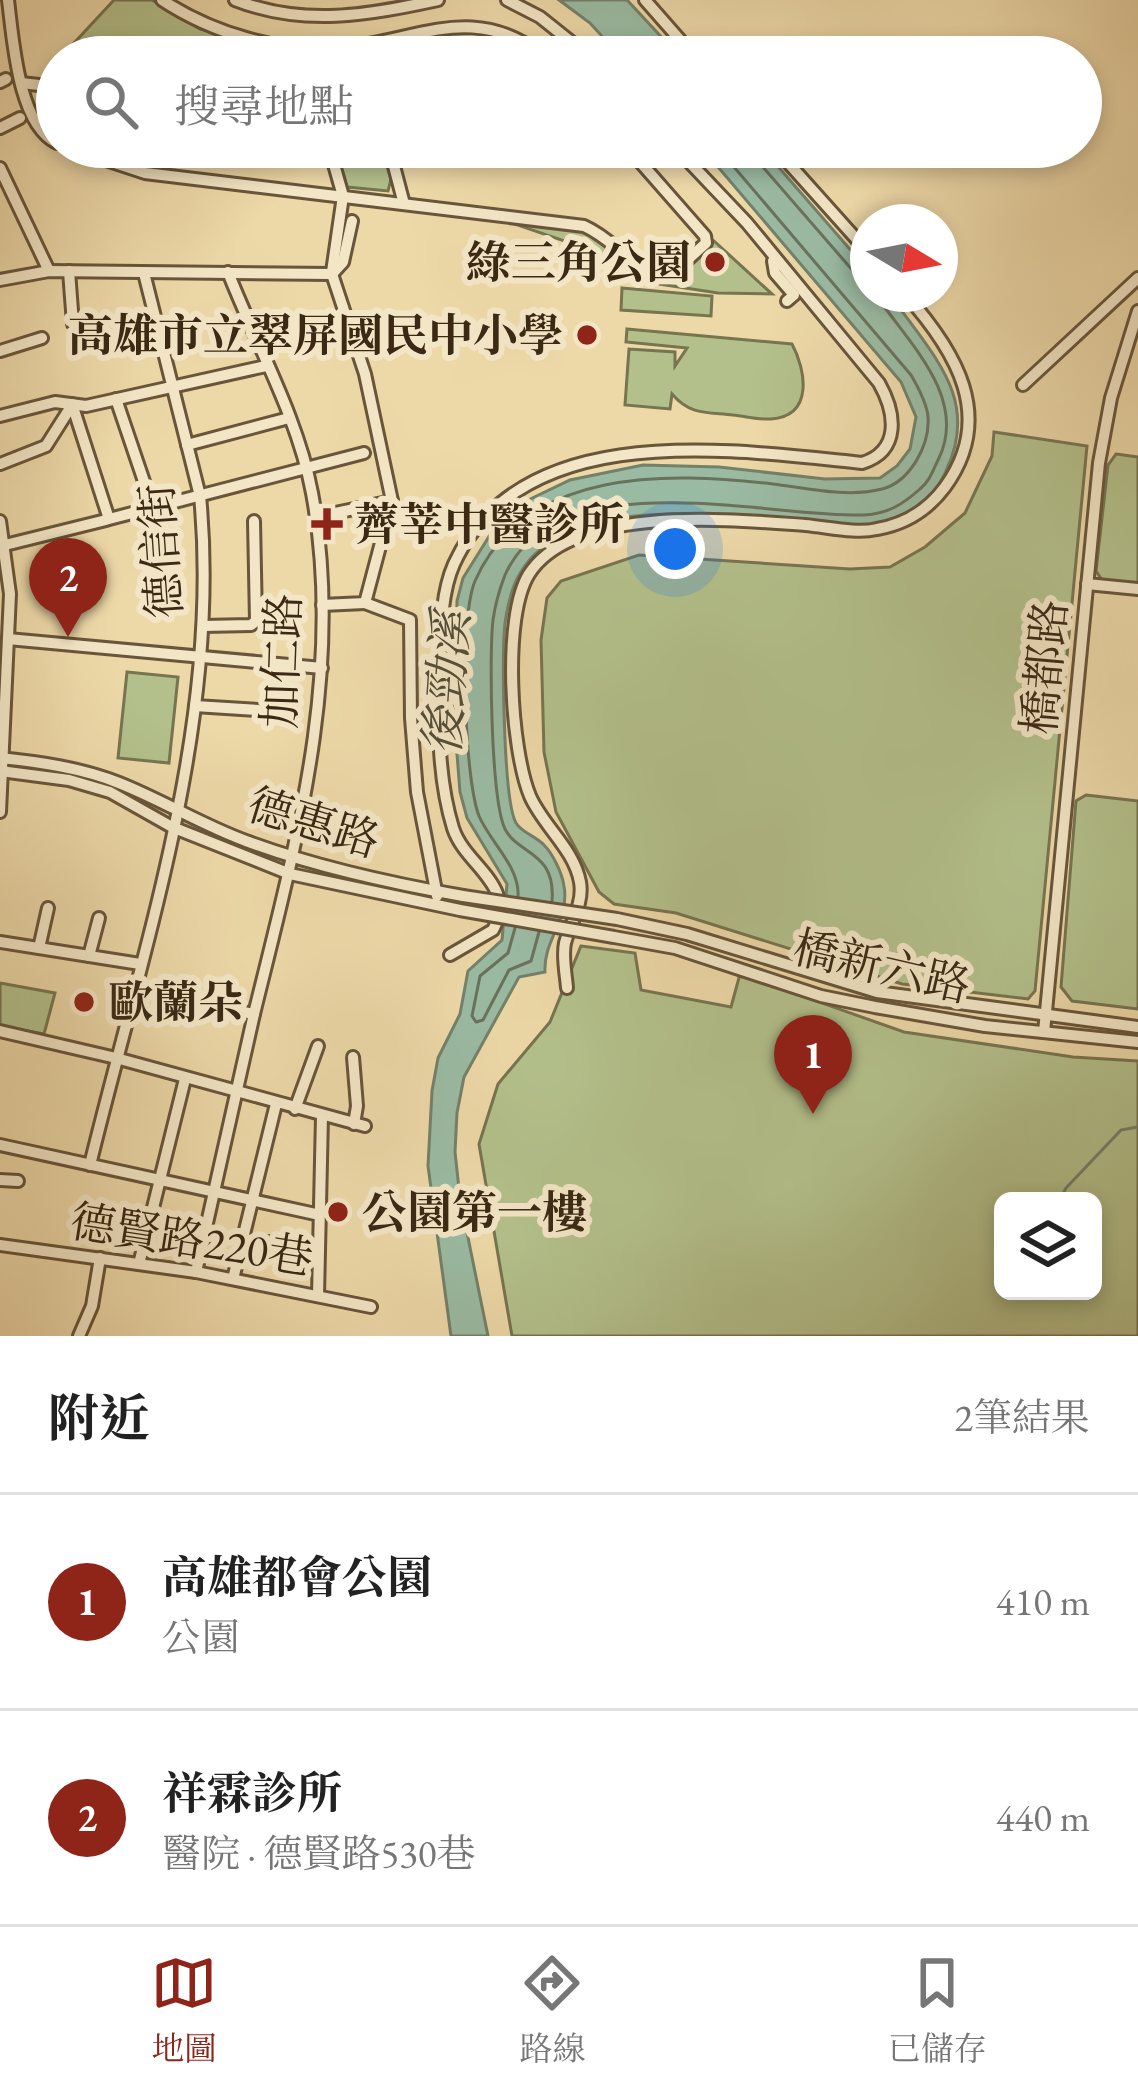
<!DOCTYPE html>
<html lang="zh-TW">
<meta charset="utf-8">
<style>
:root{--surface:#fff;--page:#f2f2f2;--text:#222;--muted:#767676;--line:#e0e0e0;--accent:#8f2418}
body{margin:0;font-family:"EB Garamond","Noto Serif TC",serif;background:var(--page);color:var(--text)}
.controls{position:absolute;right:36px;bottom:36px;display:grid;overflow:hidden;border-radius:18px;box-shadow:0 6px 18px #0003}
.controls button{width:108px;height:108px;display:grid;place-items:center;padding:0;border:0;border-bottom:3px solid var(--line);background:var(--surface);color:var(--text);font:60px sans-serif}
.compass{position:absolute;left:850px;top:204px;width:108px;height:108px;border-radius:50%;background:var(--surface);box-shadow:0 6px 18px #0003;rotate:100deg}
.you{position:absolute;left:675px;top:549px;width:42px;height:42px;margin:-30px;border:9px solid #fff;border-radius:50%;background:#1a73e8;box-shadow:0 0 0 18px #1a73e833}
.badge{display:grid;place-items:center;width:78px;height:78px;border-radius:50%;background:var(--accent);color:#fff;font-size:39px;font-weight:700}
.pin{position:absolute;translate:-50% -99px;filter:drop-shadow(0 3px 6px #0008)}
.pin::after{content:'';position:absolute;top:63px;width:42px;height:36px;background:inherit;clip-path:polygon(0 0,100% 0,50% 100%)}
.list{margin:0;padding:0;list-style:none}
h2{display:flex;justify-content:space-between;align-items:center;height:156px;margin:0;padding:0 48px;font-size:51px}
h2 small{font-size:39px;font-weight:400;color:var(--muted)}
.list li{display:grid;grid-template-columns:78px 1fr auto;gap:36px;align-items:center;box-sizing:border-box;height:216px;padding:0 48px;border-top:3px solid var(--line)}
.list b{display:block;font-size:45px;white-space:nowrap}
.list p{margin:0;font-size:39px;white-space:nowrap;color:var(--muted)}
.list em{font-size:39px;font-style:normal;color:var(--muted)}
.icon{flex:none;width:66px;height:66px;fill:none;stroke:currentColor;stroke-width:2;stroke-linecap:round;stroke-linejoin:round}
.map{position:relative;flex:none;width:1138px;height:1336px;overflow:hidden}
.search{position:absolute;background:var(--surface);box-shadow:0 6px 18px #0003;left:36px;right:36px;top:36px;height:132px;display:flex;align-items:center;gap:30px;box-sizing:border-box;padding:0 42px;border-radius:66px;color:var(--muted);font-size:45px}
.sheet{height:588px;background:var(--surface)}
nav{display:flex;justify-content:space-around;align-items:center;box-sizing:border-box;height:168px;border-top:3px solid var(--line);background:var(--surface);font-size:33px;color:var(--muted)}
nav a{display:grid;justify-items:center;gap:6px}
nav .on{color:var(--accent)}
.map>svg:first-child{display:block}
.green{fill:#b3c08b;stroke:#777450;stroke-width:3;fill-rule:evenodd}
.water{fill:#9abba3;stroke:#74816a;stroke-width:3}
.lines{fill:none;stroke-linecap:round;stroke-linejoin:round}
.shore{stroke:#6a725c;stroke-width:3}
.stream{stroke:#74816a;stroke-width:3}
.minor-casing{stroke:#68553a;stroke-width:16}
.minor{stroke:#f3e6c6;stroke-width:10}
.minor-bridge-casing{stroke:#68553a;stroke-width:16;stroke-linecap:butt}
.minor-bridge{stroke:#f3e6c6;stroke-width:10}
.poi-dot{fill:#8f2418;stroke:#f3e6c6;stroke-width:4.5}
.labels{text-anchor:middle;stroke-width:12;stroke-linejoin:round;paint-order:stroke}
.poi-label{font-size:45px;font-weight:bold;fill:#3b2915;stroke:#f3e6c6;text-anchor:start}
.street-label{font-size:45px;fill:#3b2915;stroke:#f3e6c6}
.water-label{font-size:48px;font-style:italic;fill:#534e38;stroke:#f3e6c6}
</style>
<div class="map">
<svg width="1138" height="1336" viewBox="0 0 1138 1336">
<rect width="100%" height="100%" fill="#edd8a8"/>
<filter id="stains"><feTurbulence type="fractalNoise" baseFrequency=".00167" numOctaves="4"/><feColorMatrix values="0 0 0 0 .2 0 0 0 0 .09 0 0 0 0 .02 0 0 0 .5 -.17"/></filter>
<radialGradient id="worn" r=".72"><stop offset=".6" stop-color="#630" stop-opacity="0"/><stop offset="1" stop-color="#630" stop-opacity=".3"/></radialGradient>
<g class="green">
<path d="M114,0H152L200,29L295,51L297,57H61Z"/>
<path d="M335,147H381L391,179L388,191L347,187Z"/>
<path d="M494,217L584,226L639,270L655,275L684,272L714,241L772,294L718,293L620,278L591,250Z"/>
<path d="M622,288L712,296L711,316L621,310Z"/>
<path d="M627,329L792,344C806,370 814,416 771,419C759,420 745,416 733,415C706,412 690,415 672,394L670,409L625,405L629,349L675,352V366L687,348L626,342Z"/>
<path d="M994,432L1087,446L1035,991L1028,999L902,984L676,913L614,904L599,892L556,812L544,752L541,640L547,598L561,581L639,555L850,569L890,567L925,547L965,513L992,456Z"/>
<path d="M1116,454L1138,457V583L1102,580L1096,571L1108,465Z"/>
<path d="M127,672L178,677L169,763L118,758Z"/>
<path d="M1086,795L1138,801V1009L1072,1001L1061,987L1076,801Z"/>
<path d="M581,946L635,953L641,990L731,1007L740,974L904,1032L1073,1057L1138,1061V1336H512L479,1144L498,1084L550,1022ZM1003,1201H1093V1291H1003Z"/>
<path d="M0,983L55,993L44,1034L0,1026Z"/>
</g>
<g class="water">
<path d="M559,0H627L680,57H621L590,23Z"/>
<path d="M701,147H761L868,270V294H889L894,300C934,357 980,400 946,471C938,489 923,508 905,518C879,532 843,525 815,523C733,517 561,488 517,579C511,591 507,610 505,623C502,654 503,800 516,823C522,833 536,836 544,845C553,854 562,873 564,886C570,919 543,940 545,972L519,977L464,1077L457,1113L455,1152L460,1198L488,1336H451L428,1166L432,1091L438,1058L460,1014L468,971L502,940L507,884L467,818L460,792L454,716L457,601L463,578L495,527L518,505L570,480L643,465L719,467L825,479L880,478L897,466L910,449L916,417L901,382Z"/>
</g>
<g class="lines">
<g class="shore">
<path d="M753,147L756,159L854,272L868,277"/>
<path d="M518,896C520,867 490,842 479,816C464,777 459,618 475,581C525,467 669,472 773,484C806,488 848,498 882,489C910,482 930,445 928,417C927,403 918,387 911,375L717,147"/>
<path d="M552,901C556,851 518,855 505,829C491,800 489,655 493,620C495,606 500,588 505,575C557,459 767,518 864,515C888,514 903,504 920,489C930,481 933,470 939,458C966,401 915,349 883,305L881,294"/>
<path d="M515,928L508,953L480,976L472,1016L476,1022L483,1020L509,970L531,961L539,932"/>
</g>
<g class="stream">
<path d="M1059,1201L1066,1188L1121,1130L1138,1127"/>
<path d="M1001,1282L1003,1278"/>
</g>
<defs>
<g id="minor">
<path d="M8,0C13,39 18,125 57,143"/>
<path d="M162,0C212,33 279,53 340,48C419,41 473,0 545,57"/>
<path d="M235,0C304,27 368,15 438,0"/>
<path d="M507,0L540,17L590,57"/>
<path d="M645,0L695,57"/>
<path d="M0,82L6,79"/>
<path d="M21,83L57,87"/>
<path d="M0,128L20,118"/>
<path d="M66,147L145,173L584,226C620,242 631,274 673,273L706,243L705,236L627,147"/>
<path d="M329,147L343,196L332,272"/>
<path d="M389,147L404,204"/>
<path d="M774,147L868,252"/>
<path d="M0,168L49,271"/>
<path d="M773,261L775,273L794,295L787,301"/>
<path d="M69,271L73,324"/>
<path d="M0,280L49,271L332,274L343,262L352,221"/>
<path d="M0,351L42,338"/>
<path d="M1023,385L1138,278"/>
<path d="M116,399L153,508"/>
<path d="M72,404L109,519L364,453"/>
<path d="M0,416L55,402L86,406L266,366"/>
<path d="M187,445L289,418"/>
<path d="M0,464L46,446L72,405"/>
<path d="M316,517L392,501"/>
<path d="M0,521L10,594L0,812"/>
<path d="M5,545L106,520"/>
<path d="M1087,584L1138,589"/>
<path d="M365,603L410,620L411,718L417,792L437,896"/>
<path d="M322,605L365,603L392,501L365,374L332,274"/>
<path d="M203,626L251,625L256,621L254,521"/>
<path d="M8,639L322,668"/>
<path d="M195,706L258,710"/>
<path d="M0,758C39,762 82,768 119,783C162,800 202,825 246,841C316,867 389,883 463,896"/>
<path d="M0,771L69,780L110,792L172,827L290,874L460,910"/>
<path d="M617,919L687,934L877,992L1138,1027"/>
<path d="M614,937L675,948L821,996L875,1007L985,1026L1138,1042"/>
<path d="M0,942L140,964"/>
<path d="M39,948L48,908"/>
<path d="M450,955L493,930C518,885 465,866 453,828C437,776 438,717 440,664C441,632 441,593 454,564C521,417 733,450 862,463C901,451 896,413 879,383L747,223L675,147"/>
<path d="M89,956L99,918"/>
<path d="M567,988C566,974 562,957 565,943C570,924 584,903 580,882C574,849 543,826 530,796C511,750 502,617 529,574C574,504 734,520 805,525C828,527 856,534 877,529C906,524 928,510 945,487C996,417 956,351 905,294"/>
<path d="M174,999L254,1014"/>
<path d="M0,1031L116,1058L365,1126"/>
<path d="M1044,1032L1099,463L1111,398L1138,311"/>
<path d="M353,1057L357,1106L354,1124"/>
<path d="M295,1109L318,1046"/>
<path d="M0,1145L320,1215"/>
<path d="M90,1165C143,947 222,722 200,496L144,273"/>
<path d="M0,1180L18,1181"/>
<path d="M270,1242L319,1250"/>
<path d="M0,1245L196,1272L371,1307"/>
<path d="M139,1264L185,1079"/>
<path d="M196,1272C216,1186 234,1100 254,1014C296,843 345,670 312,493C298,417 256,344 228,272"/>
<path d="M233,1279L276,1104"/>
<path d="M318,1296L322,1116"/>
<path d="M79,1336L92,1306L100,1258"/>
</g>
</defs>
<use href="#minor" class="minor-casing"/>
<use href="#minor" class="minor"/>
<defs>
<g id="minor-bridge">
<path d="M463,896L617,919"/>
<path d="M460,910L614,937"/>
</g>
</defs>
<use href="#minor-bridge" class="minor-bridge-casing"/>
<use href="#minor-bridge" class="minor-bridge"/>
</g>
<g class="poi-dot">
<circle cx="715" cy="262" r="12"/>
<circle cx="587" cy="335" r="12"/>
<path d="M321 506h12v12h12v12h-12v12h-12v-12h-12v-12h12z"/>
<circle cx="84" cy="1002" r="12"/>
<circle cx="338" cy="1212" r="12"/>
</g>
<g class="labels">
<g class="poi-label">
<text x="691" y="278" text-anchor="end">綠三角公園</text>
<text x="563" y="351" text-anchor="end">高雄市立翠屏國民中小學</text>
<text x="354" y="540">薺莘中醫診所</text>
<text x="108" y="1018">歐蘭朵</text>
<text x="362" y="1228">公園第一樓</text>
</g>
<g class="street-label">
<text transform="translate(160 551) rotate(-94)" y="16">德信街</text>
<text transform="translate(281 661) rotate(-88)" y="16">加仁路</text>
<text transform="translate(1044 667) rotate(-85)" y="16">橋都路</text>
<text transform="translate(314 822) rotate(17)" y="16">德惠路</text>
<text transform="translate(882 966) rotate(13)" y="16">橋新六路</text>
<text transform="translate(192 1239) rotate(9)" y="16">德賢路220巷</text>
</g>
<g class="water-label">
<text transform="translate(446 683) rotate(-86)" y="17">後勁溪</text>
</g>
</g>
<rect width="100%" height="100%" filter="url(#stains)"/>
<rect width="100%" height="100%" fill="url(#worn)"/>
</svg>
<div class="controls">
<button><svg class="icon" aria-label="layers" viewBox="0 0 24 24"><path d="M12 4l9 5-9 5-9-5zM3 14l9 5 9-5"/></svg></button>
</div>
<svg class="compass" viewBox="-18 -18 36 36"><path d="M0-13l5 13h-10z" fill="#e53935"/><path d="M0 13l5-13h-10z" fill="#767676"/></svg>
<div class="you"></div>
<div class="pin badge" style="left:813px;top:1114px">1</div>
<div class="pin badge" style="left:68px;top:637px">2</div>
<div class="search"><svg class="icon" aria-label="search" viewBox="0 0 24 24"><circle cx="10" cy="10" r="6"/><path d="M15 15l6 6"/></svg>搜尋地點</div>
</div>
<section class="sheet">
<h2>附近<small>2筆結果</small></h2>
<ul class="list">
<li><span class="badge">1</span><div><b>高雄都會公園</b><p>公園</p></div><em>410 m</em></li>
<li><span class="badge">2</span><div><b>祥霖診所</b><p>醫院 · 德賢路530巷</p></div><em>440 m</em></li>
</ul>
</section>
<nav>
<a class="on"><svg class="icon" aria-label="map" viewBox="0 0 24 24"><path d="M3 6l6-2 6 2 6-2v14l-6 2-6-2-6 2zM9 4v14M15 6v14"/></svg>地圖</a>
<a><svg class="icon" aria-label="directions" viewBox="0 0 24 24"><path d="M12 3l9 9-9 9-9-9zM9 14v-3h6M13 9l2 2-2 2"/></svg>路線</a>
<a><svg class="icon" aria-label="saved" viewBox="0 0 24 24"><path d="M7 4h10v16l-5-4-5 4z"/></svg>已儲存</a>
</nav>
